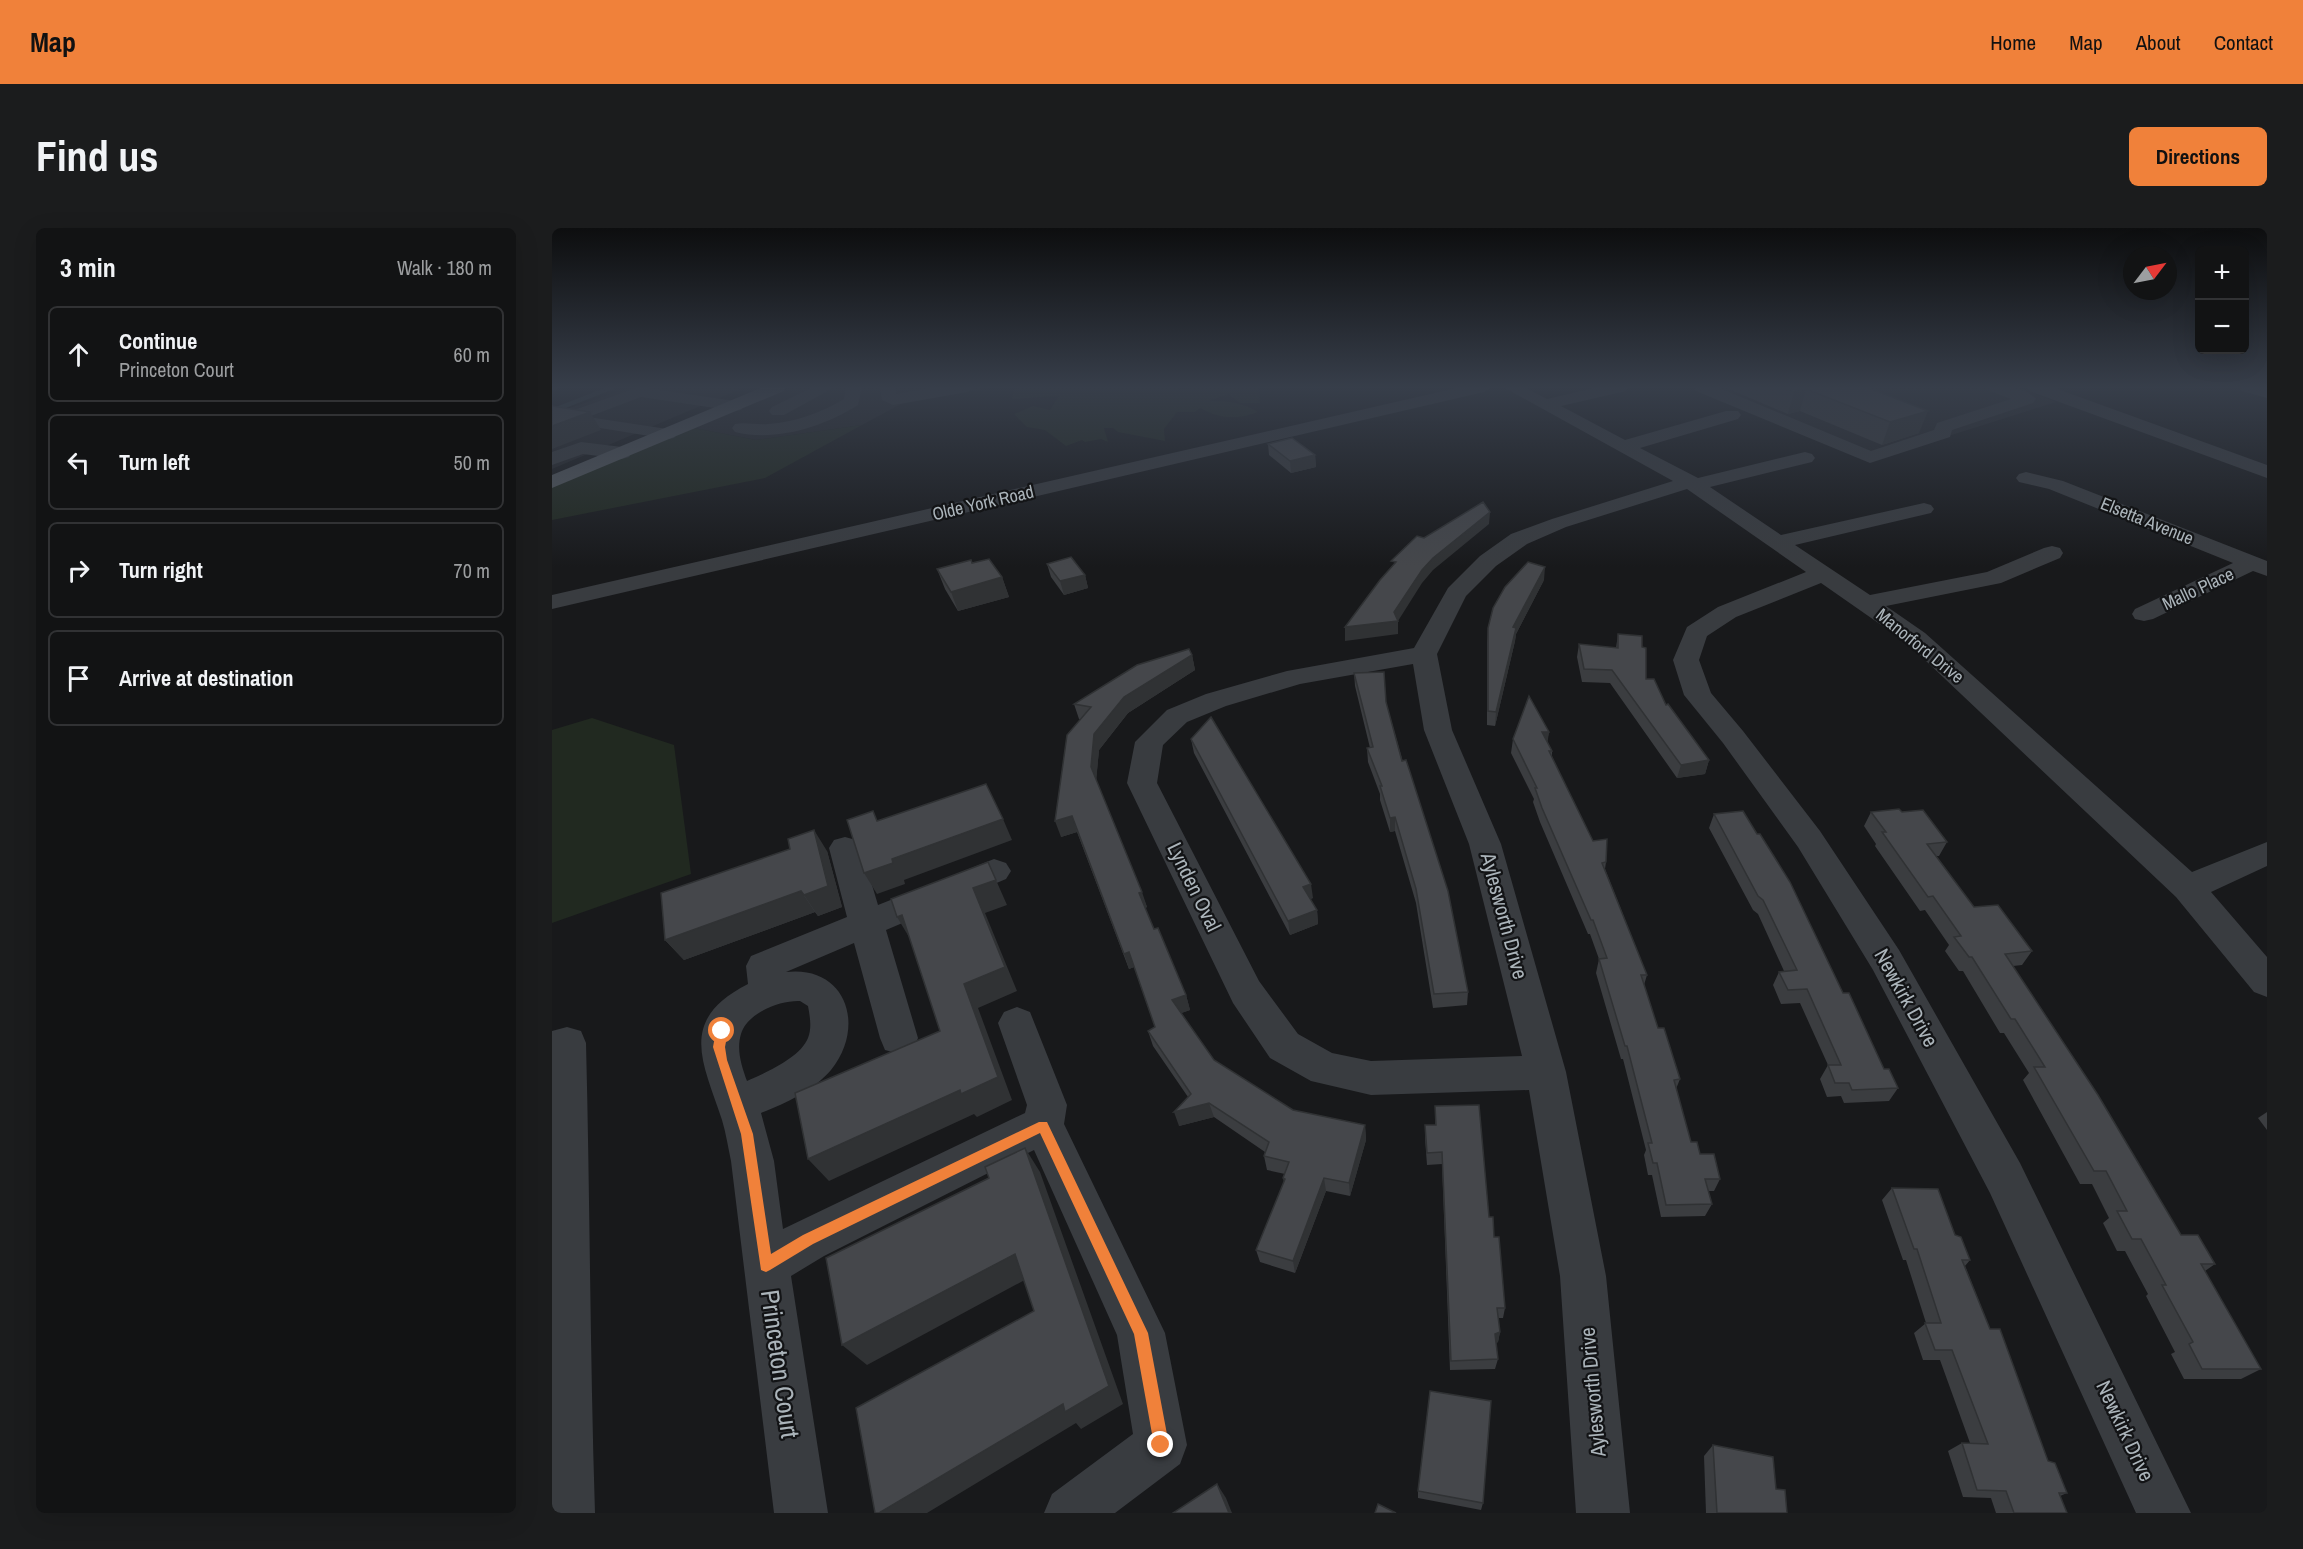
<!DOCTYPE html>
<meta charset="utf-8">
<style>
:root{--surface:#121314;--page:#1b1c1d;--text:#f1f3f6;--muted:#9c9ea0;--line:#313234;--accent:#f0813a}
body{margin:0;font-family:"Archivo Narrow",sans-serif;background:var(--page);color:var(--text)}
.controls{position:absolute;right:18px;top:18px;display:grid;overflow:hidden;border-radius:9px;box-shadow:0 6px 24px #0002}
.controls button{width:54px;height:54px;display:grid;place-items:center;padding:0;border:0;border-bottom:2px solid var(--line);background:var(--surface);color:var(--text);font:30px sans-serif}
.compass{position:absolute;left:1571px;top:18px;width:54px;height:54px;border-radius:50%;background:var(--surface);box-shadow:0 6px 24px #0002;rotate:58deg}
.stop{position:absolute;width:18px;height:18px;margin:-14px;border:4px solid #f0813a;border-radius:50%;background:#fff}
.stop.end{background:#f0813a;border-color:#fff;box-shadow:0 2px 6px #0008}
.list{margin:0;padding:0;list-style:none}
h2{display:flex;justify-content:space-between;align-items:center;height:78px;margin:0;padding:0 24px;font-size:26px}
h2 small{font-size:20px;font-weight:400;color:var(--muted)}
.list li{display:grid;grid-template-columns:39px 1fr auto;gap:18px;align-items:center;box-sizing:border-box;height:96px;margin:0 12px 12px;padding:0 12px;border:2px solid var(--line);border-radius:9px}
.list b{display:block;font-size:22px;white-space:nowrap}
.list p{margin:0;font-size:20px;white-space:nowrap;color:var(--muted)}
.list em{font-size:20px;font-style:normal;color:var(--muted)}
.icon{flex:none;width:33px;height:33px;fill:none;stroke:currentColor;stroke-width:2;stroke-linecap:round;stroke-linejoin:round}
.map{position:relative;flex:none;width:1715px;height:1285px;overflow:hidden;border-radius:9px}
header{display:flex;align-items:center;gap:36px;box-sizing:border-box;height:84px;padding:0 30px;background:var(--accent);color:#111}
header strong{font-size:28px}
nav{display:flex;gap:33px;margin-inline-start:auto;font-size:21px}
.intro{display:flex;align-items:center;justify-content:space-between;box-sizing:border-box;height:144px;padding:0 36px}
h1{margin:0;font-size:42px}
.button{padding:15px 27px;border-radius:9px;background:var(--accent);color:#111;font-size:21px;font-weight:700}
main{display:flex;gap:36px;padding:0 36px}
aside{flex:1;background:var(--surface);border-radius:9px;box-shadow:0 6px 24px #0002}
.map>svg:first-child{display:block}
.built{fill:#242528}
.green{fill:#212920}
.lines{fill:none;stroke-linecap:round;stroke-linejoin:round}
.stream{stroke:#2e3c3f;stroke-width:4.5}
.minor{fill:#393c40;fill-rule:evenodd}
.major{fill:#555a5f;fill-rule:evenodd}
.wall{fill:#3b3d40}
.shaded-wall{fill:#303234}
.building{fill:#45474b;stroke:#303234;stroke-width:1.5}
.route{fill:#f0813a}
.labels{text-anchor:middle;stroke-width:4.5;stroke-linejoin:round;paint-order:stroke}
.far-street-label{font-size:18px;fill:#abb4ba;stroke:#131416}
.street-label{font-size:21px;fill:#abb4ba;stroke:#131416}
.near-street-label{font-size:26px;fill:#abb4ba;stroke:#131416}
</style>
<header>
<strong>Map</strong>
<nav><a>Home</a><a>Map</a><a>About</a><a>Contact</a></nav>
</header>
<div class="intro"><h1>Find us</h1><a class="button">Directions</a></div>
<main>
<aside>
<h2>3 min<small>Walk · 180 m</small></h2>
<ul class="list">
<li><svg class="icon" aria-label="ahead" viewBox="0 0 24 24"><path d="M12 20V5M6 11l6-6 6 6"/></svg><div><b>Continue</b><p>Princeton Court</p></div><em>60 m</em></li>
<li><svg class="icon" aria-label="left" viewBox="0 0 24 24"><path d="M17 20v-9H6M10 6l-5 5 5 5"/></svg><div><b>Turn left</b></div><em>50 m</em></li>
<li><svg class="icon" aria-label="right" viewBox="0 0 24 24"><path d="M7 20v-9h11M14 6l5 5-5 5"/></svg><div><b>Turn right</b></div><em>70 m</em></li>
<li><svg class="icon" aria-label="arrive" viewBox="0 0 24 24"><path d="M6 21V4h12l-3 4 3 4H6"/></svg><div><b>Arrive at destination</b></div></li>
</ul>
</aside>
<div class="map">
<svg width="1715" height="1285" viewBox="0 0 1715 1285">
<rect width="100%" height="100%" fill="#18191b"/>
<g class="built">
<path d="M80,159H193L0,241V186Z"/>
<path d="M241,159H443L349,176L310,197L204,212L142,200Z"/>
<path d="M1142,159H1465L1504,174L1330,229Z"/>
</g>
<g class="green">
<path d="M463,159H626L627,162L643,159H707L708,175H688L676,166L657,173C674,173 691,174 706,184C685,192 668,191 648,180L643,184H625L612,201L613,213L566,204L561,200H552L556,214L549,211L533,214L530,212L514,218L493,202L475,199L462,186L481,178L498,182L507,168L460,171Z"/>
<path d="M310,197L213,250L0,292V259L142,200L204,212Z"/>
<path d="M40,490L122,517L139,646L0,695V502Z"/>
</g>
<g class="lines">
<path class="stream" d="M0,183L61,159"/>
<g class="minor">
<path d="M87,159L183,173L189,174L192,178L189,182L183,183L89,169L36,189L122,202L125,206L122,210L116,211L11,194L8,190L11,186Z"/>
<path d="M261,159H283L232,187H220L217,183L220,179Z"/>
<path d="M294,159H310L306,177C271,199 224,214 183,204L180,200L183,196C193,194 205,197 216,196C243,194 269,185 292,171Z"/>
<path d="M328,159H344V166L384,159H423L415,164L341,177L330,172Z"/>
<path d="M909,159H940L932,164L0,381V367Z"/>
<path d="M951,159H972L995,171L1046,159H1076L1074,163L1009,178L1073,212L1174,183H1186L1189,187L1186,191L1088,220L1146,250L1253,224L1260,226L1263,230L1260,234L1158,259L1229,307L1372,275L1379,277L1382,281L1379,285L1243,317L1318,367L1435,344L1492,320L1500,318L1508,320L1511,325L1508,330L1449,355L1334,378L1373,405L1640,644L1715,614V638L1659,664L1715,729V769L1702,764L1624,669L1355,415L1269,355L1184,389L1155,408L1147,432L1159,465L1191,503L1268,603L1347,722L1468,935L1639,1285H1584L1438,965L1321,742L1246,619L1171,515L1132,467L1121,432L1135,399L1166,379L1254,344L1135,261L1014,299L975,316L944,338L914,368L885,426L900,502L949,616L1014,844L1054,1048L1078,1285H1024L1008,1048L977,862L819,867L759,853L718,830L681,775L575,555L583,514L615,482L654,466L735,443L862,420L896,360L928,328L959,306L1000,291L1121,253ZM861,436L872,502L917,616L970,828L819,833L780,825L746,806L707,753L605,555L611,517L635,494L674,478L748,456Z"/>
<path d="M1142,159H1165L1319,223L1382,202L1385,195L1459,171L1438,163L1436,159C1451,159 1473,158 1484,171L1481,175L1400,202L1398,209L1318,235L1144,163Z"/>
<path d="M1475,159H1500L1715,237V250L1477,163Z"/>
<path d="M1688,159L1715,160V170L1690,163Z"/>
<path d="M29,214L70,219L77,221L79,225L77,229L70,231L31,226L0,237V224Z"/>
<path d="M1474,244L1511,253L1715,333V348L1701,343L1601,391L1592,393L1583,391L1580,386L1583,381L1681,335L1497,261L1467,254L1464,250L1467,246Z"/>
<path d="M293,609L304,612L309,620L326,677L442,631L454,635L459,643L454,651L334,702L366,810L361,822L347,826L333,822L328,810L302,715L234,744C295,737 314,799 279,842C261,863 234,875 209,885L222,933L231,1001L473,885L475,877L446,795L452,784L465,779L478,784L515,877L512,896L613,1105L635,1217L628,1236L563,1285H492L500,1266L581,1206L565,1107L482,922L272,1028L239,1048L276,1285H222L179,933C176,919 174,905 170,892C151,834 125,792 196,756L194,738L199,728L295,689L277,620L282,612ZM248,773L256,778C258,789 260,800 256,810C248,830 213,845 195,853C190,839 184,822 189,806C195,785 228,772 248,773Z"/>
<path d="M15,799L29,803L34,815C38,972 38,1128 43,1285H0V803Z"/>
</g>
<path class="major" d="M211,159H234L232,163L0,260V247Z"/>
</g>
<g class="wall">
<path d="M1172,159H1314L1367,205L1330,217L1248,183L1236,186Z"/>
<path d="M716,216L763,227L764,239L739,245L717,227Z"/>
<path d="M420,335L450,349L457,369L406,383L393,361L385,341Z"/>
<path d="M495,336L533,347L536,360L512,367L499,349Z"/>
<path d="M992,352L964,406L963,413L943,498L935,497V414L936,400Z"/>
<path d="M1066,406L1090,419L1094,451L1157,532L1153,546L1125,550L1058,455L1030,454L1025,429L1027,416L1064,420Z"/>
<path d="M640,427L643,442L576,485L547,522L544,552L595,679L593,680L602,701L634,767L638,782L629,785L662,832L741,882L813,897L814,912L798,968L774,963L743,1045L708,1034L704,1022L732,954L731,950L733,946L715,942L712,928L713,924L662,889L627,898L636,869L601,818L596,803L603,799L582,739L577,741L525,604L509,609L528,491H527L522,476Z"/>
<path d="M802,445L834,474L916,764L915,777L881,780L864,675L843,603L838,604L828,572V566L816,534L815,520H818L803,458Z"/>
<path d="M997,504L995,513L1000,523V529L1041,613L1054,634L1053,641L1095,747L1092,757L1106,800L1128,851L1124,861L1139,914L1168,951L1162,963H1156L1160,976L1153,988L1109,989L1100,947H1096L1092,927L1094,922L1071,831H1069L1044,745L1047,731L1038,706H1036L988,594L981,574L982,571L959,525L961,511Z"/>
<path d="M639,511L761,670L758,671L765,682L766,696L738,707L642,525Z"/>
<path d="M1319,584H1350L1395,614L1387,628H1384L1422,679L1480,723L1470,737L1461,738L1629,1007L1663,1036L1653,1043L1709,1141L1689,1151H1632L1619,1126L1623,1124L1594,1068L1596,1066L1573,1023H1565L1551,995L1557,990L1540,956H1528L1471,852L1477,845L1452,805H1448L1411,743H1407L1393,723L1397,717L1373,682L1368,683L1323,618L1324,616L1312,598Z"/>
<path d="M1162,586L1291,765L1332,841L1346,860L1337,873L1292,875L1289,868L1275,869L1268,851L1276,837L1248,775L1229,776L1221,757L1227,744L1232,743L1206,686L1201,682L1157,600Z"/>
<path d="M275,623L290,679L266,688L263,684L132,732L113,712Z"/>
<path d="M883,878L937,989L942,1009L953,1080L951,1090H946L948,1104L946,1114L944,1115L946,1131L943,1141L898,1142L890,936L875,937L873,910V897H883Z"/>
<path d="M1715,884V902L1706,890Z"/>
<path d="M1340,960L1403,1007L1418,1032L1413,1038L1438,1101L1496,1233L1515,1265L1508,1268L1515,1285H1444L1439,1270L1411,1269L1396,1223L1410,1215H1418L1388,1132H1371L1362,1105L1374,1095L1354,1032H1351L1330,972Z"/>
<path d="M1161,1217L1224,1261L1235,1285H1154L1152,1228Z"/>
<path d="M866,1263L931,1275L929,1282L866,1270Z"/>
</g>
<g class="shaded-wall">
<path d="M0,159H10L0,163Z"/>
<path d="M1254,161L1248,183L1236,186L1242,164Z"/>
<path d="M1376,183L1367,205L1330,217L1338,194Z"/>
<path d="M38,184L49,202L0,221V198Z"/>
<path d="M763,227L764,239L739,245L738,233Z"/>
<path d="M938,284L937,296L881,342L870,355L846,393V406L793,413V399L842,384L870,342L881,330Z"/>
<path d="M993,339L992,352L964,406L963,413L943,498L944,484L961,399Z"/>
<path d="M533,347L536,360L512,367L508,353Z"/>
<path d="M450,349L457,369L406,383L399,364Z"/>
<path d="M640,427L643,442L576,485L547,522L544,555L539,539L542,506L572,469Z"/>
<path d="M990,504H997L995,518Z"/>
<path d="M1157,532L1153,546L1125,550L1129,537Z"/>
<path d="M520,588L525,604L509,609L503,593Z"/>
<path d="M843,589V603L838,604V590Z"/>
<path d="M451,591L460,612L352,652L353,656L325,666L312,645L340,631Z"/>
<path d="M262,602L275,623L290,679L266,688L252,667Z"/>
<path d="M436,634L455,677L433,685L465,763L426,780L460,872L425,889L422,886L277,953L256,931L408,862L412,756L421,660Z"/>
<path d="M759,656L761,670L753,673L751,659Z"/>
<path d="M249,663L263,684L132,732L113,712Z"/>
<path d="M590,664L595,679L592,681L587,665Z"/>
<path d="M765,682L766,696L738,707L736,693Z"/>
<path d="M350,687L360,714L345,689Z"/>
<path d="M577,724L582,739L577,741L572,726Z"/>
<path d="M634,767L638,782L624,787L620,772Z"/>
<path d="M657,875L662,889L627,898L622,884Z"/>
<path d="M813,897L814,912L798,968L797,955Z"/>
<path d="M473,920L488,944L571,1176L529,1201L524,1195L375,1285H327L511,1176Z"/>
<path d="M772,950L774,963L743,1045L741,1033Z"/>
<path d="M463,1026L480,1048L315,1137L290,1117Z"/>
<path d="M948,1104L946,1114L941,1117L943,1106Z"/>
<path d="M665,1256L674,1270L680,1285H677Z"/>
</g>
<g class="building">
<path d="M1230,159H1314L1376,183L1338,194L1254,161L1242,164Z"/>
<path d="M0,178L38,184L0,198Z"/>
<path d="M740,210L763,227L738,233L716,216Z"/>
<path d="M931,274L938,284L881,330L870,342L842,384L846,393L793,399L828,352L844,334L839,333L865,308L872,310Z"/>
<path d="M519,329L533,347L508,353L495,336Z"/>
<path d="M437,331L450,349L399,364L385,341L419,332L420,335Z"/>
<path d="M976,334L993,339L961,399L964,400L944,484L936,483V400L941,380L953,359Z"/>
<path d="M1066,406L1090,408V419L1094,420V451H1102L1114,477L1116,476L1157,532L1129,537L1060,442L1032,441L1027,416L1066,420Z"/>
<path d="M637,421L640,427L572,469L542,506L539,539L590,664L587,665L602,701L606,700L634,767L620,772L662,832L741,882L813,897L797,955L772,950L741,1033L704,1022L733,951L731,950L737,934L712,928L717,914L657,875L622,884L639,866L596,803L603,799L577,724L572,726L520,588L503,593L515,507L539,479L522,476L585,437Z"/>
<path d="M832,444L834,474L850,533L854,532L858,544L896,663L916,764L882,766L864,661L843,589L838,590L828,558H830L815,520L821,519L802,445Z"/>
<path d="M977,468L997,504H990L1000,523H997L1041,613L1055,611L1054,634L1050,635L1095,747H1089L1106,800H1112L1128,851L1122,852L1139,914H1145L1148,926H1162L1168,951H1153L1160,976L1114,977L1105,935H1101L1096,915H1100L1075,818H1073L1047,731L1055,730L1041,692H1039L990,580L983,560H985L961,511Z"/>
<path d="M659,489L759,656L751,659L765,682L736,693L639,511Z"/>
<path d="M434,556L451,591L340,631L341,635L312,645L295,592L321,583L325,593Z"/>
<path d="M1347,581L1350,584L1371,582L1395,614L1375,616L1422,679L1446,677L1480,723L1453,726L1546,867L1629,1007H1646L1663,1036H1649L1709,1141H1650L1637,1116L1641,1114L1610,1057H1614L1589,1011H1580L1565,983H1575L1554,943H1542L1482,839H1493L1463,791H1459L1420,729H1417L1402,709L1409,708L1381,668L1376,669L1330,604H1334L1319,584Z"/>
<path d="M1191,583L1205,606H1208L1238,654L1291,765H1297L1332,841H1337L1346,860L1300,862L1297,855H1283L1276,837H1289L1255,761L1236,762L1227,744L1245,742L1211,672L1206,668L1162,586Z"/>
<path d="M262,602L276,658L252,667L249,663L113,712L109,665L238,621L236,611Z"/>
<path d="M436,634L444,652L421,660L453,739L412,756L446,849L409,866L408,862L256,931L243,865L388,803L350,687L345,689L339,671Z"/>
<path d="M927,877L937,989H941L942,1009H947L953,1080H945L948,1104L943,1106L946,1131L899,1133L890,924L875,925L873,897H884L883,878Z"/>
<path d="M473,920L557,1158L513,1184L511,1176L327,1285H323L304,1180L482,1083L463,1026L290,1117L274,1030L437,950L433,939Z"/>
<path d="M1340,960L1386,961L1403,1007L1409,1009L1418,1032H1410L1438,1101H1448L1496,1233L1503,1235L1515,1265H1507L1515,1285H1462L1454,1263L1425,1262L1410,1215L1436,1216L1400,1122H1383L1373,1095H1389L1365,1021H1362Z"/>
<path d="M878,1163L939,1173L931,1275L866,1263Z"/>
<path d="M1161,1217L1221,1229L1224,1261L1233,1262L1235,1285H1165Z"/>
<path d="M665,1256L677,1285H621Z"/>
<path d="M826,1276L844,1285H823Z"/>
</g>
<linearGradient id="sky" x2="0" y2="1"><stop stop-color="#0d0e0f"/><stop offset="0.47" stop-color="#373e4a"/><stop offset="1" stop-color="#373e4a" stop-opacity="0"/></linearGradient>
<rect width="1715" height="339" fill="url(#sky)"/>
<path class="route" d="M170,798L176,803L173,819L175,832L201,906L219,1026L251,1007L487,894H495L596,1105L617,1217L615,1222L609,1225L604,1222L602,1217L582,1106L488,905L261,1016L218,1042L214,1044L209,1042L189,906L161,819L164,803Z"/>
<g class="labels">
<g class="far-street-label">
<text transform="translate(431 275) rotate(-13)" y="6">Olde York Road</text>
<text transform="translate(1595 293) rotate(22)" y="6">Elsetta Avenue</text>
<text transform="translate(1646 361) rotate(-25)" y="6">Mallo Place</text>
<text transform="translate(1368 418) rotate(39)" y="6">Manorford Drive</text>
</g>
<g class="street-label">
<text transform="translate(642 659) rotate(64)" y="7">Lynden Oval</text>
<text transform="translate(952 688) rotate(75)" y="7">Aylesworth Drive</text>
<text transform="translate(1354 770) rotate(61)" y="7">Newkirk Drive</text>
<text transform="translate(1041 1164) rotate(-95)" y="7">Aylesworth Drive</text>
<text transform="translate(1573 1203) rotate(65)" y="7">Newkirk Drive</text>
</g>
<g class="near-street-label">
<text transform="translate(228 1136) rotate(82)" y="9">Princeton Court</text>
</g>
</g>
</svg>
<div class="controls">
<button>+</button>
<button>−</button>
</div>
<svg class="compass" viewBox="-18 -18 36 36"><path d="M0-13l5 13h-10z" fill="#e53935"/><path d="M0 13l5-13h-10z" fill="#9c9ea0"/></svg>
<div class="stop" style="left:170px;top:803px"></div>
<div class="stop end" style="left:609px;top:1217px"></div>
</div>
</main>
